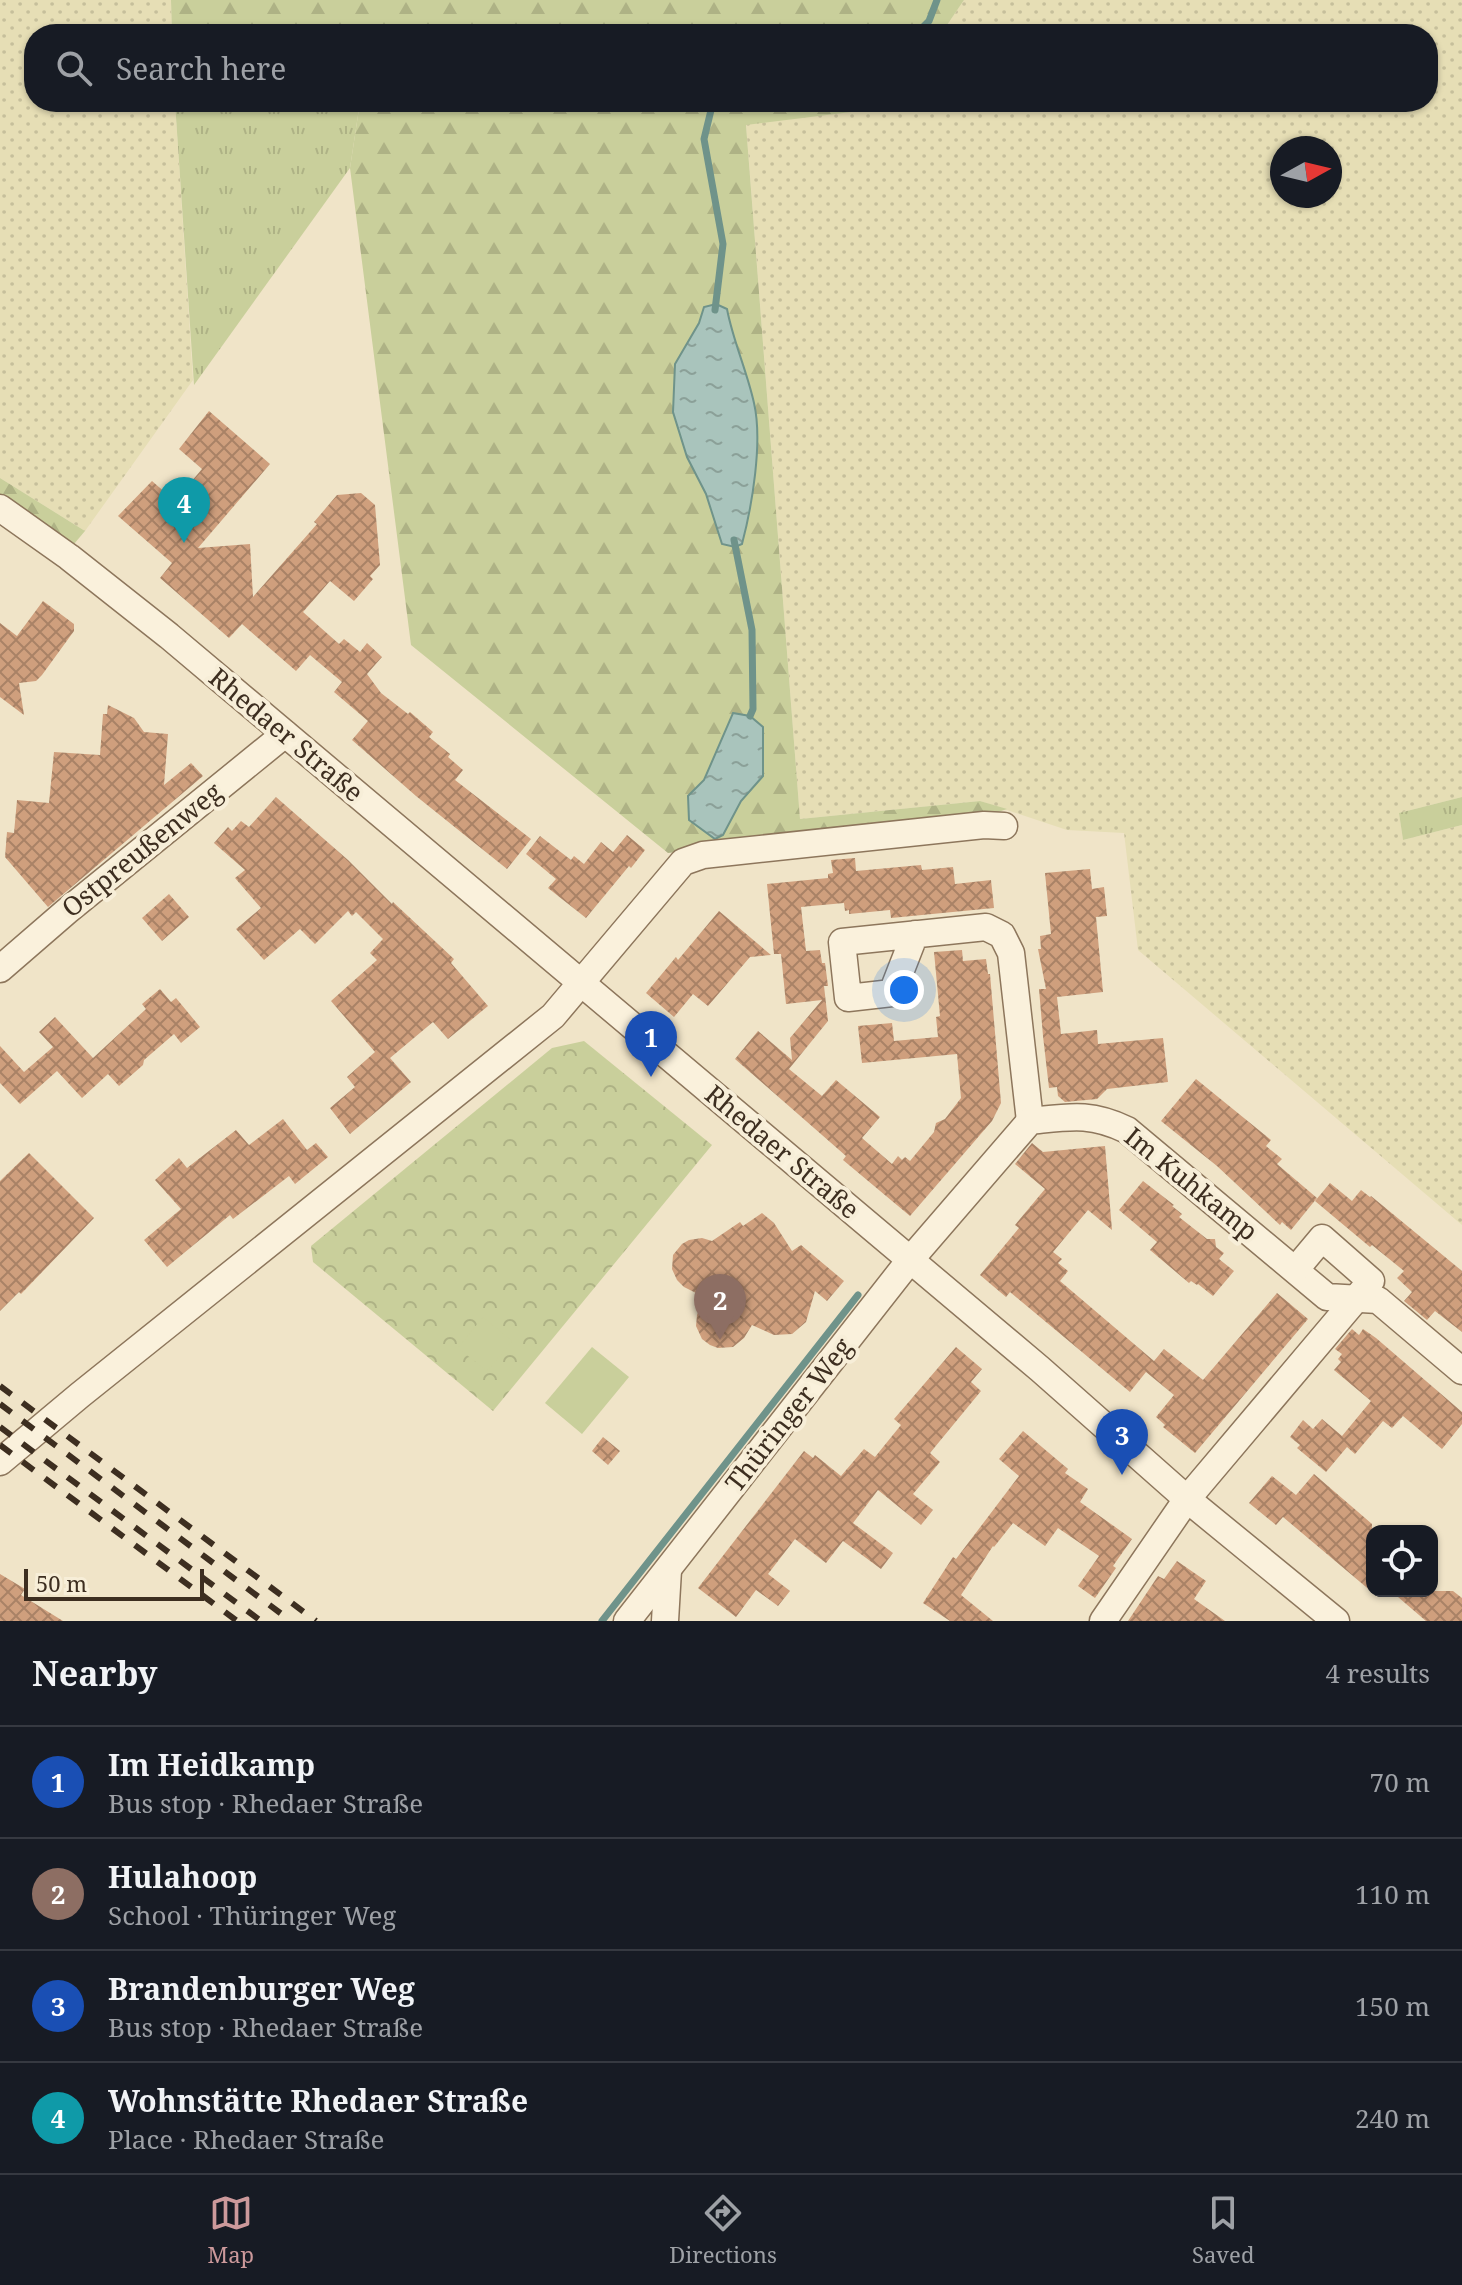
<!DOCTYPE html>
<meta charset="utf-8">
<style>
:root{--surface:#171b24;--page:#20242c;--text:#f1f3f6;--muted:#9ea1a6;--line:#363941;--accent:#cc999b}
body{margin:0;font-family:"Noto Serif",serif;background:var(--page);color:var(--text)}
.controls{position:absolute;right:24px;bottom:24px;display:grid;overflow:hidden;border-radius:16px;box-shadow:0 2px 6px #0004}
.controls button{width:72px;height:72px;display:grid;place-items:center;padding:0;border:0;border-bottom:2px solid var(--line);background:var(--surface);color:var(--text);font:40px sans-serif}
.compass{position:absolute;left:1270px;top:136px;width:72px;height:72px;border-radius:50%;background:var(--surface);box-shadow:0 2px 6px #0004;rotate:82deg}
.scale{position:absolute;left:24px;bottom:20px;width:180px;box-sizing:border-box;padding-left:8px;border:4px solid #3d2e20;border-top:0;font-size:22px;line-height:28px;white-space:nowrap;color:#3d2e20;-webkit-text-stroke:6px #f7eed8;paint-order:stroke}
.you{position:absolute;left:904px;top:990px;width:28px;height:28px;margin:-20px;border:6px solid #fff;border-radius:50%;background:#1a73e8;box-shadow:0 0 0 12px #1a73e833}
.badge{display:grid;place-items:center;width:52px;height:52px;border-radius:50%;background:var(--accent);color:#fff;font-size:26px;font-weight:700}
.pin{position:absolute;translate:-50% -66px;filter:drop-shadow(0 2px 4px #0008)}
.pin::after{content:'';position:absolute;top:42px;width:28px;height:24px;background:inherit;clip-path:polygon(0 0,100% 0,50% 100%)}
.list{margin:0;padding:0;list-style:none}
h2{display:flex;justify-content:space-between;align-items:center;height:104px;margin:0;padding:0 32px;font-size:34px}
h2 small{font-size:26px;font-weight:400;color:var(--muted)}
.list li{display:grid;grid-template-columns:52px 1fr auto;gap:24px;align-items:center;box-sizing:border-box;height:112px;padding:0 32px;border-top:2px solid var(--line)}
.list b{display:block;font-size:30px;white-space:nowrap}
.list p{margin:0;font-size:26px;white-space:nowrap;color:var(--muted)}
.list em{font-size:26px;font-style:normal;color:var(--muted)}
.icon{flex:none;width:44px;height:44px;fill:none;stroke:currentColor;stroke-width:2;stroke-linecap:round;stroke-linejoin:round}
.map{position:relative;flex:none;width:1462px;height:1621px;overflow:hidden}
.search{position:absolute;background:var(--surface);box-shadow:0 2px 6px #0004;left:24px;right:24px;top:24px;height:88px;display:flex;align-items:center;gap:20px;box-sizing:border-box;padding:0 28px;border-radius:32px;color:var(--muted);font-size:30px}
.sheet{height:552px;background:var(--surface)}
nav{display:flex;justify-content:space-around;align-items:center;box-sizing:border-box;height:112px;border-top:2px solid var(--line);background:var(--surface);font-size:22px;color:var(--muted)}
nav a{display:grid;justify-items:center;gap:4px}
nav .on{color:var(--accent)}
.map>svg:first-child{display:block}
.farmland{fill:url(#farmland-dots);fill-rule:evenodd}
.grass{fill:url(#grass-tufts)}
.forest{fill:url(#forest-firs)}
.park{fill:url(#park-crowns)}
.pitch{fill:#c9cf9b}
.water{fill:url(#water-ripples);stroke:#6f938a;stroke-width:2}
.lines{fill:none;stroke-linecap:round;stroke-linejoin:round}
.stream{stroke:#6f938a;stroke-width:7}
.building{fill:url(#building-cross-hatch)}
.minor-casing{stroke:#8d765c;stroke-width:29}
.minor{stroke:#faf1dc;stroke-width:26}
.rail{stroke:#3d2e20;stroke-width:6;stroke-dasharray:14 14;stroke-linecap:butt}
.labels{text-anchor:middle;stroke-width:8;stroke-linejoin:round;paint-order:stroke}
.street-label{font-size:26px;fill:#3d2e20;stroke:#f7eed8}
</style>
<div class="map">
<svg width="1462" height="1621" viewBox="0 0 1462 1621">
<defs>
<pattern id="farmland-dots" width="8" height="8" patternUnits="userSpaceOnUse" patternTransform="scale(2)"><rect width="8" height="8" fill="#e6deb5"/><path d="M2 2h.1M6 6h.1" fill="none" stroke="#c6bf9b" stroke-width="1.8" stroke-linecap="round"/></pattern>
<pattern id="grass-tufts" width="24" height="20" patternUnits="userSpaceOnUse" patternTransform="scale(2)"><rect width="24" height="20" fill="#c9cf9b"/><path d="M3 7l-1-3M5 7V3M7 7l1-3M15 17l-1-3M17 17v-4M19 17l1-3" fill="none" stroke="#aeb285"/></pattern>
<pattern id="forest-firs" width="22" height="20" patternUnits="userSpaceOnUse" patternTransform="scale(2)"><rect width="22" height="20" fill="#c9cf9b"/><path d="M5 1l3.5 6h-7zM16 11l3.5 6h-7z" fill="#aeb285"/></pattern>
<pattern id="park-crowns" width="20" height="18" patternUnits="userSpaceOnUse" patternTransform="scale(2)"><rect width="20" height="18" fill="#c9cf9b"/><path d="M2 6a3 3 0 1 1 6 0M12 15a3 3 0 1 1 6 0" fill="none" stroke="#aeb285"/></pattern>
<pattern id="water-ripples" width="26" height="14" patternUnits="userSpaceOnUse" patternTransform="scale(2)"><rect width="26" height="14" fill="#a9c4bc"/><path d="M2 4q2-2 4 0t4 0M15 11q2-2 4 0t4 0" fill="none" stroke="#8ba098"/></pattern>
<pattern id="building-cross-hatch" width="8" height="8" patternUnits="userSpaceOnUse" patternTransform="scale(2)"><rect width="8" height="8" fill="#cf9f7d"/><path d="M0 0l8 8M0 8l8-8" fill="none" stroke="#a98266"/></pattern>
</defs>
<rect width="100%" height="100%" fill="#f0e4c8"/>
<g class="farmland">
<path d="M0,0H171L172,34H34V102H175L193,380L85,531L0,478Z"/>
<path d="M964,0H1462V797L1399,813L1403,840L1462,825V1225L1138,950L1124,833L1067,830L980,801L800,819L746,124L891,107L895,102H1428V34H941ZM1282,148H1330V196H1282Z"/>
</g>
<g class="grass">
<path d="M175,102H360L350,168L194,385Z"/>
<path d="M1462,797V825L1403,840L1399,813Z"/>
</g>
<g class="forest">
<path d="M171,0H964L941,34H172Z"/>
<path d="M360,102H895L892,107L746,125L800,819L980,801L1007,809L981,818L668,853L411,645L350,168Z"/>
<path d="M0,478L85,531L74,544L0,494Z"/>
</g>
<path class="park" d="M584,1041L712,1145L493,1411L313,1262L311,1246L552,1048Z"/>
<g class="pitch">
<path d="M483,1317L512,1341L487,1371L458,1348Z"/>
<path d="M592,1347L629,1377L582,1434L545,1403Z"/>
</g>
<g class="water">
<path d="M716,304L727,309C733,341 747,371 754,403C763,442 752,506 742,544L735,547L722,544L706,494L687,457L673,412L675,364L699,323L704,307Z"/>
<path d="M733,713L750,716L763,727V776L741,801L723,835L715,839L689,820L688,796L704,780Z"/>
</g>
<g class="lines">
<g class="stream">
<path d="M916,34L929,21L937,0"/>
<path d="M713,102L704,139L723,244L715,310"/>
<path d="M734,540L752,630L753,709L750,716"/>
<path d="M602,1621L858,1295"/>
</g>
</g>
<g class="building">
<path d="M209,411L270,464L198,548L250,544L253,597L317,524L314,522L337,495L361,493L375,505L380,565L370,576L373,579L354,601L330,581L303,612L339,644L344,639L360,652L367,643L382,657L367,674L381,693L408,714L410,712L433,732L429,737L450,754L448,757L463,770L455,780L531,839L507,869L416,796L352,740L368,721L334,692L342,682L310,655L296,671L242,624L229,638L160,578L172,563L118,516L152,481L175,501L202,469L179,449Z"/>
<path d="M43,601L74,624V631L42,675L36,681L19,683L24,715L0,697V623L17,636Z"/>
<path d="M108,705L134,718L144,732L168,734L164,785L191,763L203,776L48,907L5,857L7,832L14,833L17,800L49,803L54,752L100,755L103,714H107Z"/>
<path d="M276,797L348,860L392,904L393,902L454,959L451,963L488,1006L448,1039L433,1022L390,1058L411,1082L350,1134L330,1108L355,1087L347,1077L375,1052L331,1001L377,960L370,953L383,939L356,912L352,916L348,911L315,944L300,929L264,960L236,929L261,908L235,878L245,870L214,843L228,827L232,831L241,821L249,827Z"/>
<path d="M627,835L645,850L631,868L629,866L586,918L548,888L556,879L526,854L540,836L571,860L574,856L584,864L601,842L613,852Z"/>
<path d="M855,858L856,871L921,865L922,870L953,867L955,884L991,880L994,908L891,918L890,910L849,914V910L845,911L844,903L801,907L806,951L820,950L822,963H825L828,986H824L828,1021L789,1069L822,1096L836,1080L880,1117L862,1138L892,1164L898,1156L902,1160L905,1157L910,1161L934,1132L936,1123L945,1119L961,1098L957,1054L862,1063L858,1026L892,1023L894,1041L938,1037L936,1017L940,1016L934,952L962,950L963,961L986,959L988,974H990L1001,1103L992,1121L910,1216L843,1160L846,1156L735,1059L758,1031L792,1060L790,1038L822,1000L786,1004L781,954H774L767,884L828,878V874L833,873L831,860Z"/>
<path d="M1090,869L1092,889L1104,887L1107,916L1096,917L1103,992L1057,997L1061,1034L1097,1030L1098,1044L1163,1038L1168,1082L1107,1089L1097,1099L1065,1102L1058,1096L1057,1087L1049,1088L1043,1036L1039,989H1046L1038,949H1041L1040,936L1051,934L1045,873Z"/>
<path d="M169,894L189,917L162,941L142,918Z"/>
<path d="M719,911L771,955L750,957L708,1006L693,994L674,1017L646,993L676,957L678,960Z"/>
<path d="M160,989L171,1002L176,998L200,1027L181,1043L174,1034L144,1060L143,1065L119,1086L108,1074L82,1098L57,1071L20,1104L0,1083V1046L24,1072L53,1047L39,1032L55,1017L93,1058L146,1009L142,1004Z"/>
<path d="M1196,1079L1271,1140L1266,1146L1282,1159L1277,1164L1317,1198L1291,1230L1282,1222L1280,1225L1217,1166L1161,1121Z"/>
<path d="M283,1119L307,1150L316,1143L328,1157L295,1184L289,1176L233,1219L230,1215L167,1267L144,1240L181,1209L155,1180L179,1158L187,1168L236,1130L249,1145Z"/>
<path d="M1032,1143L1043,1152L1105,1146L1112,1230L1088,1210L1053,1252L1062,1259L1058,1263L1068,1271L1060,1281L1154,1361L1164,1349L1203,1380L1277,1293L1308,1319L1195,1453L1163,1427L1165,1425L1156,1417L1174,1395L1146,1372L1130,1392L1010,1292L1006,1297L980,1275L1019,1228L1015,1225L1045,1189L1015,1164Z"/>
<path d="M29,1153L94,1218L21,1294L19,1292L0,1311V1181Z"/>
<path d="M1143,1181L1174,1205L1172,1206L1182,1214L1179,1217L1207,1239H1215L1216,1247L1224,1253L1219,1259L1234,1271L1213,1296L1198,1284L1197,1285L1191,1281L1189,1283L1150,1250L1157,1242L1119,1210Z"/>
<path d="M1330,1183L1352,1201L1361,1190L1370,1197L1371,1196L1462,1271V1332L1435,1311L1427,1320L1404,1301L1412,1292L1397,1278L1404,1271L1372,1245L1370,1247L1315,1201Z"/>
<path d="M762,1213L774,1223L792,1251L801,1245L844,1281L827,1301L815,1291L806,1322L792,1334L774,1335L752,1325L744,1338L733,1347L718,1348L710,1345L702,1339L696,1326L697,1315L704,1297L684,1287L677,1280L672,1269L673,1255L682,1244L689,1240L702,1238L712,1241L740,1222L743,1226Z"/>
<path d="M1352,1329L1359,1335L1363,1329L1376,1338L1462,1412V1424L1442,1449L1403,1416L1392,1428L1383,1421L1355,1454L1347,1447L1326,1472L1297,1448L1300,1445L1290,1437L1303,1420L1313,1429L1322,1419L1342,1436L1371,1401L1334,1370L1341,1362L1338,1359L1342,1354L1335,1349Z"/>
<path d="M956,1347L982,1369L971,1382L981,1391L930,1453L940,1462L913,1494L933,1510L921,1525L878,1490L853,1523L893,1553L881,1569L843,1541L826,1563L795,1539L768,1574L790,1591L778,1606L756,1590L736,1617L698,1588L804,1451L813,1458L815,1455L841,1476L864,1449L875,1457L901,1425L894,1419Z"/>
<path d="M1023,1431L1068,1469L1065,1473L1088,1489L1080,1502L1132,1539L1113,1566L1116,1568L1095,1598L1078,1586L1099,1556L1058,1528L1045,1546L1013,1523L994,1547L993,1546L961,1595L993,1621H950L923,1603L953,1557L956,1559L1019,1476L999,1459Z"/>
<path d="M603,1437L620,1451L608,1465L592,1451Z"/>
<path d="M1314,1474L1372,1524V1592L1283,1517L1276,1525L1249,1503L1272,1476L1296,1495Z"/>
<path d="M1177,1561L1206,1581L1194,1599L1225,1621H1128L1158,1576L1164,1579Z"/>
<path d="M0,1574L25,1589L21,1595L63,1621H0Z"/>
<path d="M1391,1591H1453L1462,1598V1621H1426Z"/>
</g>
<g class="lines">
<defs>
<g id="minor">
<path d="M0,508L69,557L169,636L1040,1369L1187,1499L1336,1621"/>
<path d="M915,934L892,993L848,998L842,942L986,927L1002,935L1011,953L1030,1121"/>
<path d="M0,969L67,911L285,734"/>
<path d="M0,1462L80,1395L553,1016L683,862L703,855L984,825L1004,826"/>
<path d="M627,1621L910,1260L1030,1121C1069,1117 1090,1112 1127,1130L1327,1297L1378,1300L1462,1371"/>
<path d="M665,1621L668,1570"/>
<path d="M1103,1621L1187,1499L1371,1281L1322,1238L1296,1269"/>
</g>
</defs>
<use href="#minor" class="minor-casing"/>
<use href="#minor" class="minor"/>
<g class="rail">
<path d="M0,1386L316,1621"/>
<path d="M0,1404L291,1621"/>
<path d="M0,1427L261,1621"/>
<path d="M0,1445L237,1621"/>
</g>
</g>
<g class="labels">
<g class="street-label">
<text transform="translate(286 735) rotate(40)" y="9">Rhedaer Straße</text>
<text transform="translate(142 850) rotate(-39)" y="9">Ostpreußenweg</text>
<text transform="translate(782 1152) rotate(40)" y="9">Rhedaer Straße</text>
<text transform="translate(1191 1184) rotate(39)" y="9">Im Kuhkamp</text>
<text transform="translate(789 1415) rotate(-52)" y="9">Thüringer Weg</text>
</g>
</g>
</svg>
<div class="controls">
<button><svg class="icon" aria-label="locate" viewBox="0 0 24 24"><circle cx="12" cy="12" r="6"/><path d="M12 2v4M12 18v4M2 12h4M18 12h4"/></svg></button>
</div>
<svg class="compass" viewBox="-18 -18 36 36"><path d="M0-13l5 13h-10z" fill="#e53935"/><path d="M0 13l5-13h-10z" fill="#9ea1a6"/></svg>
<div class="scale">50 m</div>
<div class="you"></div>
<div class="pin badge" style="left:651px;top:1077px;background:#1a4fb4">1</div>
<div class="pin badge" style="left:720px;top:1340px;background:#8d6e63">2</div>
<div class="pin badge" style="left:1122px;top:1475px;background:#1a4fb4">3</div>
<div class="pin badge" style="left:184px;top:543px;background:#0f9aa8">4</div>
<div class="search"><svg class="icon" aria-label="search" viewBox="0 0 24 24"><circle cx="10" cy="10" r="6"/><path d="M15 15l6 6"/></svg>Search here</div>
</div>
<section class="sheet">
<h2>Nearby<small>4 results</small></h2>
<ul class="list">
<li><span class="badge" style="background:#1a4fb4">1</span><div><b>Im Heidkamp</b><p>Bus stop · Rhedaer Straße</p></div><em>70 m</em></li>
<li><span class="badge" style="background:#8d6e63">2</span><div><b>Hulahoop</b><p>School · Thüringer Weg</p></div><em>110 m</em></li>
<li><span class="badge" style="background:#1a4fb4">3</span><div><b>Brandenburger Weg</b><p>Bus stop · Rhedaer Straße</p></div><em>150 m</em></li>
<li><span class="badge" style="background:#0f9aa8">4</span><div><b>Wohnstätte Rhedaer Straße</b><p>Place · Rhedaer Straße</p></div><em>240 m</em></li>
</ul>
</section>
<nav>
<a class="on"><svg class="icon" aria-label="map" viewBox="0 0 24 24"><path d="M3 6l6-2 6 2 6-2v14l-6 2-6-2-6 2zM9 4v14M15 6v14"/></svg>Map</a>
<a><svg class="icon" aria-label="directions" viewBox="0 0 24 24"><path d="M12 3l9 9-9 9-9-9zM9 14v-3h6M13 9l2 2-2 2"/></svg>Directions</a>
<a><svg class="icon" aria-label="saved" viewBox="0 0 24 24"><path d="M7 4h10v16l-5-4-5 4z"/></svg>Saved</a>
</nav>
